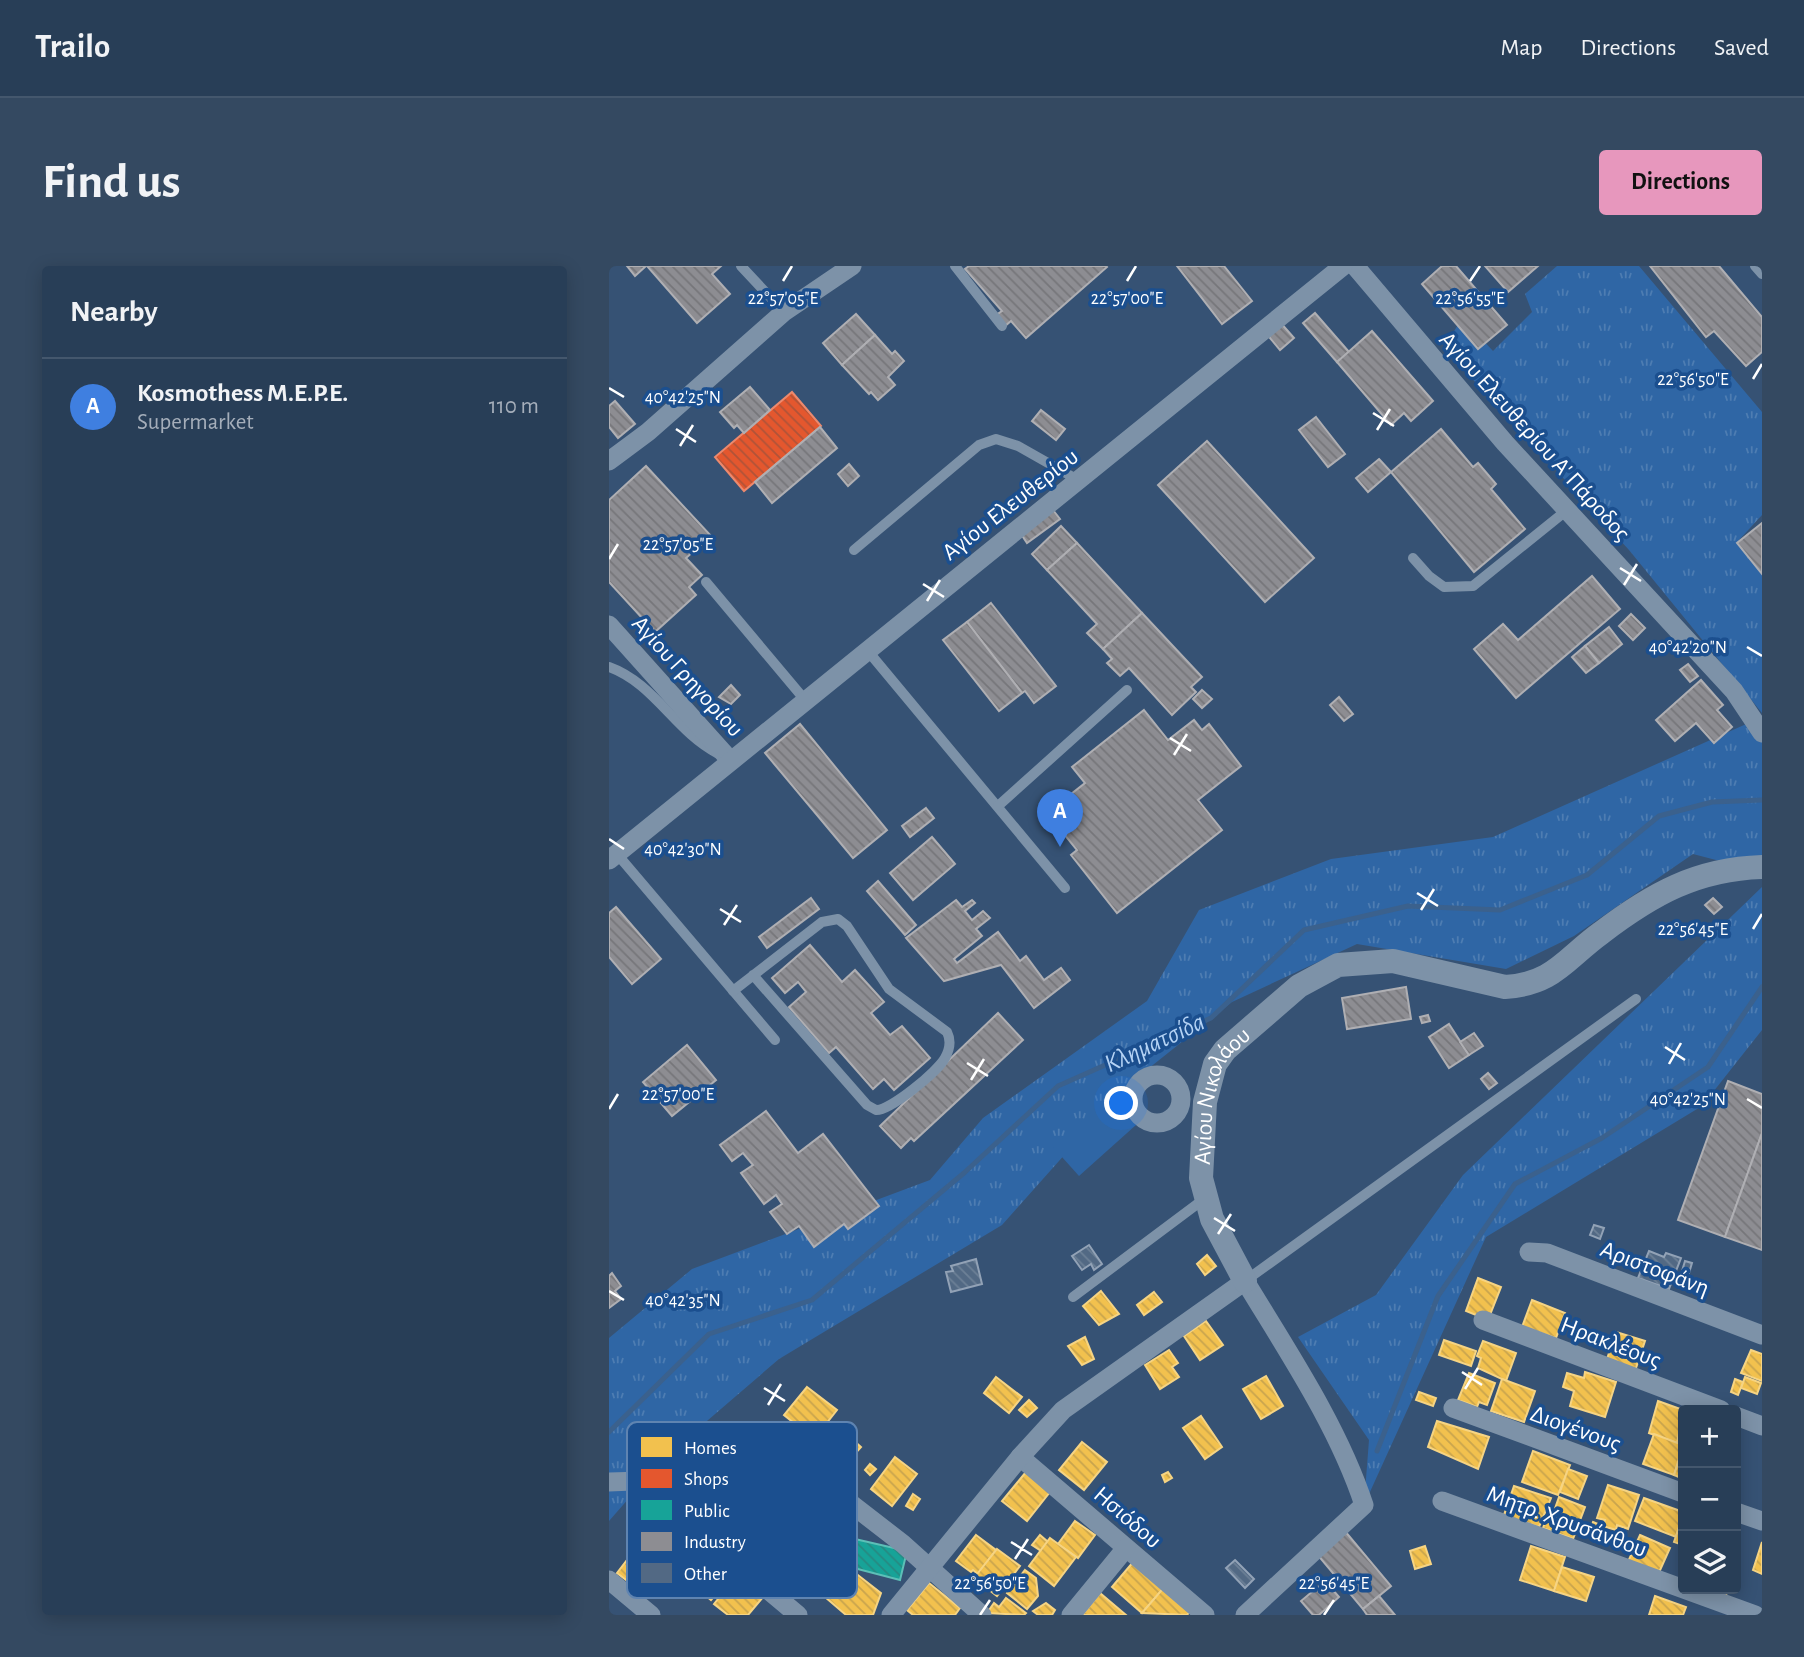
<!DOCTYPE html>
<meta charset="utf-8">
<style>
:root{--surface:#283e57;--page:#344961;--text:#f1f3f6;--muted:#a5aeba;--line:#44576d;--accent:#e797bd}
body{margin:0;font-family:"Alegreya Sans",sans-serif;background:var(--page);color:var(--text)}
.controls{position:absolute;right:21px;bottom:21px;display:grid;overflow:hidden;border-radius:7px;box-shadow:0 4px 18px #0003}
.controls button{width:63px;height:63px;display:grid;place-items:center;padding:0;border:0;border-bottom:2px solid var(--line);background:var(--surface);color:var(--text);font:35px sans-serif}
.you{position:absolute;left:513px;top:838px;width:24px;height:24px;margin:-18px;border:5px solid #fff;border-radius:50%;background:#1a73e8;box-shadow:0 0 0 10px #1a73e833}
.badge{display:grid;place-items:center;width:46px;height:46px;border-radius:50%;background:var(--accent);color:#fff;font-size:23px;font-weight:700}
.pin{position:absolute;translate:-50% -58px;filter:drop-shadow(0 2px 4px #0008)}
.pin::after{content:'';position:absolute;top:37px;width:24px;height:21px;background:inherit;clip-path:polygon(0 0,100% 0,50% 100%)}
.list{margin:0;padding:0;list-style:none}
h2{display:flex;justify-content:space-between;align-items:center;height:91px;margin:0;padding:0 28px;font-size:30px}
h2 small{font-size:23px;font-weight:400;color:var(--muted)}
.list li{display:grid;grid-template-columns:46px 1fr auto;gap:21px;align-items:center;box-sizing:border-box;height:98px;padding:0 28px;border-top:2px solid var(--line)}
.list b{display:block;font-size:26px;white-space:nowrap}
.list p{margin:0;font-size:23px;white-space:nowrap;color:var(--muted)}
.list em{font-size:23px;font-style:normal;color:var(--muted)}
.icon{flex:none;width:38px;height:38px;fill:none;stroke:currentColor;stroke-width:2;stroke-linecap:round;stroke-linejoin:round}
.map{position:relative;flex:none;width:1153px;height:1349px;overflow:hidden;border-radius:7px}
header{display:flex;align-items:center;gap:42px;box-sizing:border-box;height:98px;padding:0 35px;background:var(--surface);border-bottom:2px solid var(--line)}
header strong{font-size:33px}
nav{display:flex;gap:38px;margin-inline-start:auto;font-size:24px}
.intro{display:flex;align-items:center;justify-content:space-between;box-sizing:border-box;height:168px;padding:0 42px}
h1{margin:0;font-size:49px}
.button{padding:18px 32px;border-radius:7px;background:var(--accent);color:#111;font-size:24px;font-weight:700}
main{display:flex;gap:42px;padding:0 42px}
aside{flex:1;background:var(--surface);border-radius:7px;box-shadow:0 4px 18px #0003}
.map>svg:first-child{display:block}
.grass{fill:url(#grass-tufts)}
.park{fill:#2f66a5}
.homes{fill:url(#homes-back-hatch);stroke:#f6d483;stroke-width:2}
.shops{fill:url(#shops-back-hatch);stroke:#ec896d;stroke-width:2}
.public{fill:url(#public-back-hatch);stroke:#5dbfb7;stroke-width:2}
.industry{fill:url(#industry-back-hatch);stroke:#afafb3;stroke-width:2}
.lines{fill:none;stroke-linecap:round;stroke-linejoin:round}
.stream{stroke:#3b618d;stroke-width:5}
.building{fill:url(#building-back-hatch);stroke:#92a2b6;stroke-width:2}
.service{stroke:#7d92a8;stroke-width:10}
.minor{stroke:#7d92a8;stroke-width:19}
.tertiary{stroke:#7d92a8;stroke-width:24}
.ticks{fill:none;stroke:#fff;stroke-width:2.5}
.labels{text-anchor:middle;stroke-width:7;stroke-linejoin:round;paint-order:stroke}
.street-label{font-size:24px;fill:#fff;stroke:#1b4f8f}
.water-label{font-size:26px;font-style:italic;fill:#b5d3f5;stroke:#1b4f8f}
.key{fill:#1b4f8f;stroke:#5f84b1;stroke-width:2}
.key-label{font-size:19px;fill:#fff}
.ticks-label{font-size:18px;text-anchor:middle;fill:#fff;stroke:#1b4f8f;stroke-width:7;stroke-linejoin:round;paint-order:stroke}
</style>
<header>
<strong>Trailo</strong>
<nav><a>Map</a><a>Directions</a><a>Saved</a></nav>
</header>
<div class="intro"><h1>Find us</h1><a class="button">Directions</a></div>
<main>
<aside>
<h2>Nearby<small></small></h2>
<ul class="list">
<li><span class="badge" style="background:#3f7fe0">A</span><div><b>Kosmothess M.E.P.E.</b><p>Supermarket</p></div><em>110 m</em></li>
</ul>
</aside>
<div class="map">
<svg width="1153" height="1349" viewBox="0 0 1153 1349">
<defs>
<pattern id="grass-tufts" width="24" height="20" patternUnits="userSpaceOnUse" patternTransform="scale(1.75)"><rect width="24" height="20" fill="#2f66a5"/><path d="M3 7l-1-3M5 7V3M7 7l1-3M15 17l-1-3M17 17v-4M19 17l1-3" fill="none" stroke="#4e7db2"/></pattern>
<pattern id="homes-back-hatch" width="6" height="6" patternUnits="userSpaceOnUse" patternTransform="scale(1.75)"><rect width="6" height="6" fill="#f2c14e"/><path d="M-1 5l2 2M0 0l6 6M5-1l2 2" fill="none" stroke="#c8a44e"/></pattern>
<pattern id="shops-back-hatch" width="6" height="6" patternUnits="userSpaceOnUse" patternTransform="scale(1.75)"><rect width="6" height="6" fill="#e4572e"/><path d="M-1 5l2 2M0 0l6 6M5-1l2 2" fill="none" stroke="#af5338"/></pattern>
<pattern id="public-back-hatch" width="6" height="6" patternUnits="userSpaceOnUse" patternTransform="scale(1.75)"><rect width="6" height="6" fill="#17a398"/><path d="M-1 5l2 2M0 0l6 6M5-1l2 2" fill="none" stroke="#278981"/></pattern>
<pattern id="industry-back-hatch" width="6" height="6" patternUnits="userSpaceOnUse" patternTransform="scale(1.75)"><rect width="6" height="6" fill="#8d8d92"/><path d="M-1 5l2 2M0 0l6 6M5-1l2 2" fill="none" stroke="#76767a"/></pattern>
<pattern id="building-back-hatch" width="6" height="6" patternUnits="userSpaceOnUse" patternTransform="scale(1.75)"><rect width="6" height="6" fill="#526984"/><path d="M-1 5l2 2M0 0l6 6M5-1l2 2" fill="none" stroke="#6c8096"/></pattern>
</defs>
<rect width="100%" height="100%" fill="#365274"/>
<g class="grass">
<path d="M948,0H1030L1153,146V249L1130,274L1153,301V447L1020,284L835,82L853,52L884,85L923,46L916,28Z"/>
<path d="M1153,451V606L1084,588L965,670L897,703L748,678L623,736L515,822L393,959L170,1093L56,1191L0,1255V1072L83,1003L321,914L374,852L538,735L590,644L722,593L884,571Z"/>
<path d="M1153,621V764L1093,840L877,971L755,1239L760,1174L689,1071L767,1029L854,909Z"/>
</g>
<path class="park" d="M501,830L527,859L470,910L444,881Z"/>
<g class="homes">
<path d="M598,989L607,1000L596,1009L588,998Z"/>
<path d="M869,1012L892,1021L879,1054L857,1045Z"/>
<path d="M492,1025L510,1048L490,1059L474,1040Z"/>
<path d="M545,1026L553,1036L535,1049L528,1039Z"/>
<path d="M923,1034L956,1047L947,1072L913,1061Z"/>
<path d="M597,1055L614,1079L591,1094L575,1070Z"/>
<path d="M1007,1066L1036,1075L1026,1105L997,1096Z"/>
<path d="M476,1071L485,1093L473,1099L459,1080Z"/>
<path d="M835,1074L867,1085L862,1100L830,1089Z"/>
<path d="M874,1075L907,1087L897,1115L869,1102L872,1092L868,1090Z"/>
<path d="M560,1084L569,1097L563,1101L570,1111L551,1123L536,1099Z"/>
<path d="M1142,1084L1153,1088V1115L1132,1107Z"/>
<path d="M976,1106L1007,1116L996,1151L961,1140L965,1125L954,1121L958,1107L975,1112Z"/>
<path d="M860,1107L886,1117L878,1139L870,1136L868,1141L849,1134Z"/>
<path d="M657,1110L674,1140L652,1153L634,1123Z"/>
<path d="M387,1111L413,1131L400,1147L375,1127Z"/>
<path d="M1136,1111L1152,1117L1148,1128L1132,1122Z"/>
<path d="M893,1113L926,1125L915,1156L882,1145Z"/>
<path d="M1126,1113L1134,1116L1129,1129L1122,1126Z"/>
<path d="M198,1121L228,1144L205,1173L175,1149Z"/>
<path d="M810,1126L827,1132L824,1140L807,1134Z"/>
<path d="M420,1134L428,1142L418,1151L410,1144Z"/>
<path d="M1049,1135L1074,1144V1162L1071,1161L1068,1177L1040,1167Z"/>
<path d="M592,1150L613,1181L596,1193L574,1162Z"/>
<path d="M828,1155L880,1171L869,1203L819,1181Z"/>
<path d="M233,1164L252,1181L233,1202L214,1185Z"/>
<path d="M1045,1168L1074,1179L1065,1209L1034,1198Z"/>
<path d="M473,1176L498,1196L475,1224L450,1204Z"/>
<path d="M1074,1183V1213L1065,1209Z"/>
<path d="M924,1185L961,1199L949,1229L913,1216Z"/>
<path d="M286,1191L308,1208L283,1240L262,1223Z"/>
<path d="M261,1198L267,1203L261,1209L256,1204Z"/>
<path d="M959,1203L978,1210L969,1233L951,1226Z"/>
<path d="M417,1206L441,1226L418,1255L393,1235Z"/>
<path d="M559,1206L563,1212L556,1216L553,1209Z"/>
<path d="M999,1219L1030,1229L1019,1263L1008,1259L1007,1264L994,1260L996,1254L988,1252Z"/>
<path d="M905,1220L942,1232L930,1261L915,1256L916,1252L912,1251L911,1255L895,1249Z"/>
<path d="M304,1228L311,1233L304,1244L297,1240Z"/>
<path d="M950,1231L976,1241L964,1273L934,1262L939,1249L943,1251Z"/>
<path d="M1035,1232L1074,1246L1067,1271L1026,1255Z"/>
<path d="M1074,1251V1279L1065,1276Z"/>
<path d="M466,1255L486,1269L469,1292L449,1278Z"/>
<path d="M984,1256L994,1260L990,1272L980,1269Z"/>
<path d="M367,1269L387,1284L369,1308L364,1304L362,1306L347,1295Z"/>
<path d="M431,1269L439,1276L432,1285L423,1279Z"/>
<path d="M1031,1269L1061,1282L1048,1311L1018,1298Z"/>
<path d="M441,1272L467,1291L445,1320L420,1300Z"/>
<path d="M1153,1276V1308L1144,1304Z"/>
<path d="M209,1278L272,1327L264,1349H237L187,1306Z"/>
<path d="M816,1280L822,1298L806,1303L801,1285Z"/>
<path d="M922,1280L956,1291L945,1325L911,1314Z"/>
<path d="M99,1283L126,1306L102,1334L75,1311Z"/>
<path d="M388,1283L411,1300L388,1330L365,1312Z"/>
<path d="M25,1285L51,1304L33,1326L8,1307Z"/>
<path d="M525,1295L555,1322L533,1347L503,1321Z"/>
<path d="M953,1301L985,1311L977,1335L945,1325Z"/>
<path d="M416,1304L427,1312L429,1330L418,1343L398,1327Z"/>
<path d="M129,1308L155,1330L139,1349H119L105,1338Z"/>
<path d="M320,1317L351,1342L346,1349H304L298,1344Z"/>
<path d="M557,1319L584,1342L578,1349L533,1347Z"/>
<path d="M1106,1323H1126L1125,1325L1118,1324L1117,1330L1105,1327Z"/>
<path d="M491,1327L517,1349H473Z"/>
<path d="M1046,1330L1077,1341L1074,1349H1040Z"/>
<path d="M397,1332L417,1347L415,1349L378,1347L385,1337L390,1341Z"/>
<path d="M437,1337L446,1344L443,1349H429L424,1345Z"/>
</g>
<path class="shops" d="M183,126L212,160L135,225L106,191Z"/>
<path class="public" d="M246,1273L298,1285L291,1314L241,1301Z"/>
<g class="industry">
<path d="M18,0H37L26,10Z"/>
<path d="M38,0H112L103,8L121,28L88,57Z"/>
<path d="M360,0H497L498,1L417,72L402,55L396,60L387,49L393,45L356,3Z"/>
<path d="M568,0H615L643,35L613,58Z"/>
<path d="M833,0H847L898,59L869,83L813,18Z"/>
<path d="M876,0H929L899,26Z"/>
<path d="M1041,0H1110L1153,51V86L1137,100L1105,65L1097,71Z"/>
<path d="M706,47L740,86L728,96L694,57Z"/>
<path d="M247,48L266,69L233,99L214,77Z"/>
<path d="M670,55L685,72L671,84L656,66Z"/>
<path d="M763,65L824,135L802,155L795,147L782,159L728,96Z"/>
<path d="M266,69L283,88L286,85L295,95L279,111L286,119L269,134L262,126L260,128L233,99Z"/>
<path d="M141,121L161,144L135,167L128,159L125,162L111,146Z"/>
<path d="M6,135L26,158L9,172L0,161V140Z"/>
<path d="M432,144L456,163L447,174L423,155Z"/>
<path d="M707,151L736,188L719,201L690,164Z"/>
<path d="M211,161L228,182L163,237L146,216Z"/>
<path d="M832,163L864,201L869,197L887,218L882,223L916,263L865,306L782,206Z"/>
<path d="M598,175L705,292L656,336L549,219Z"/>
<path d="M770,193L782,206L759,226L747,212Z"/>
<path d="M240,198L250,210L239,220L229,208Z"/>
<path d="M37,200L102,270L77,292L93,309L80,321L87,329L46,366L0,316V234Z"/>
<path d="M444,244L451,253L418,277L412,268Z"/>
<path d="M1153,257V308L1128,277Z"/>
<path d="M452,260L468,277L438,304L423,288Z"/>
<path d="M468,277L533,347L494,383L478,367L488,358L438,304Z"/>
<path d="M983,310L1011,343L907,432L865,383L894,358L909,374Z"/>
<path d="M382,337L447,420L425,437L416,425L413,427L358,356Z"/>
<path d="M533,347L593,411L582,421L587,426L563,449L520,402L511,410L498,397L503,393L494,383Z"/>
<path d="M1022,348L1036,362L1024,374L1010,360Z"/>
<path d="M358,356L413,427L390,445L334,374Z"/>
<path d="M1000,361L1013,378L990,397L976,380Z"/>
<path d="M976,380L990,397L977,407L963,391Z"/>
<path d="M1079,398L1089,410L1081,416L1071,404Z"/>
<path d="M1092,414L1114,439L1108,444L1123,461L1105,477L1087,457L1066,475L1047,454Z"/>
<path d="M122,419L131,429L122,438L110,431Z"/>
<path d="M593,424L603,433L593,442L584,433Z"/>
<path d="M730,431L744,448L735,455L721,439Z"/>
<path d="M535,444L559,474L585,454L593,464L600,458L632,500L589,534L613,564L508,647L462,589L468,584L438,547L476,517L463,501Z"/>
<path d="M191,458L278,564L244,592L156,487Z"/>
<path d="M317,542L325,552L301,571L293,560Z"/>
<path d="M323,571L346,598L304,634L281,607Z"/>
<path d="M269,615L307,659L296,669L258,625Z"/>
<path d="M202,632L210,643L158,682L150,671Z"/>
<path d="M1104,632L1113,641L1105,648L1096,639Z"/>
<path d="M347,634L353,641L363,634L366,637L356,645L363,654L374,645L381,652L367,663L373,670L345,693L348,697L389,666L411,695L417,690L435,714L452,702L461,714L425,742L392,699L335,715L297,672Z"/>
<path d="M7,641L52,693L23,718L0,691V647Z"/>
<path d="M201,679L233,716L246,704L275,736L262,747L281,769L293,760L321,792L285,824L275,813L264,823L227,781L220,787L180,741L197,726L189,716L176,727L163,712Z"/>
<path d="M797,721L802,753L738,763L733,732Z"/>
<path d="M389,747L414,774L305,875L302,872L292,882L271,860Z"/>
<path d="M819,749L821,755L813,757L811,751Z"/>
<path d="M840,758L860,789L840,802L820,771Z"/>
<path d="M865,767L874,780L860,789L851,776Z"/>
<path d="M78,779L107,814L63,850L34,816Z"/>
<path d="M879,807L888,817L880,823L872,813Z"/>
<path d="M1119,815L1153,828V867L1116,971L1069,954Z"/>
<path d="M157,845L189,887L214,868L270,940L239,963L235,958L205,981L190,960L178,968L161,946L173,938L167,929L155,938L132,907L144,899L134,887L123,895L111,879Z"/>
<path d="M1153,867V984L1116,971Z"/>
<path d="M3,1007L12,1020L6,1025L12,1033L0,1042V1010Z"/>
<path d="M735,1264L782,1320L754,1343L707,1287Z"/>
<path d="M716,1315L730,1331L710,1349H704L692,1335Z"/>
<path d="M770,1330L786,1349H758L754,1343Z"/>
</g>
<g class="lines">
<g class="stream">
<path d="M0,1166L100,1068L203,1034L355,907L449,820L602,752L695,664L799,640L891,644L978,609L1050,550L1103,536L1153,534"/>
<path d="M768,1185L829,1030L906,918L993,872L1099,801L1153,721"/>
</g>
</g>
<g class="building">
<path d="M985,959L995,962L991,973L981,969Z"/>
<path d="M480,979L493,998L485,1004L482,998L473,1004L463,990Z"/>
<path d="M1040,985L1055,991L1057,987L1072,992L1060,1023L1029,1012Z"/>
<path d="M367,993L373,1018L342,1026L337,1006L344,1005L342,1000Z"/>
<path d="M1076,995L1083,997L1080,1007L1073,1005Z"/>
<path d="M626,1294L645,1313L636,1322L617,1302Z"/>
</g>
<g class="lines">
<g class="service">
<path d="M132,0L175,46"/>
<path d="M346,0L393,60"/>
<path d="M1146,0L1153,8"/>
<path d="M245,284L370,179L387,173L409,180L469,214"/>
<path d="M804,292L820,310L835,321L864,320L958,244"/>
<path d="M97,316L196,434"/>
<path d="M258,384L456,622"/>
<path d="M0,401C45,417 66,465 108,487"/>
<path d="M389,540L518,424"/>
<path d="M8,588L166,774"/>
<path d="M124,725L213,656L229,653L238,660L280,723L338,766C342,774 341,783 336,792C329,805 281,845 267,844L258,839L144,709"/>
<path d="M636,1015L1027,733"/>
<path d="M464,1031L595,933"/>
</g>
<g class="minor">
<path d="M746,0L896,177L1125,425L1153,467"/>
<path d="M0,195L39,166L175,46L243,0"/>
<path d="M0,359L121,494"/>
<path d="M0,594L734,0"/>
<circle cx="548" cy="833" r="24"/>
<path d="M920,986L938,987L1153,1069"/>
<path d="M874,1054L1112,1144"/>
<path d="M844,1142L1074,1227"/>
<path d="M1127,1150L1153,1160"/>
<path d="M411,1191L596,1349"/>
<path d="M0,1216C23,1216 43,1214 65,1207C91,1199 138,1168 161,1175L294,1278L373,1349"/>
<path d="M30,1216L189,1349"/>
<path d="M833,1235L1146,1349"/>
<path d="M1127,1246L1153,1255"/>
<path d="M0,1314L42,1349"/>
<path d="M282,1349L411,1191L454,1144L636,1015C679,1086 729,1160 755,1239L636,1349"/>
<path d="M462,1349L517,1282"/>
</g>
<path class="tertiary" id="s1" d="M636,1015L603,953L592,912L596,836L606,798L616,784L690,720L729,699L784,695L896,721C945,718 956,693 992,667C1043,628 1088,603 1153,601"/>
</g>
<path class="ticks" d="M174,15L183,0M518,15L527,0M861,15L871,0M1144,113L1153,98M0,122L15,131M764,147L785,160M67,163L87,176M768,164L781,143M71,180L84,159M0,293L9,278M1011,302L1032,315M314,318L335,331M1015,319L1028,298M318,335L331,314M1138,381L1153,390M561,472L582,485M565,489L578,468M0,573L15,583M808,627L829,640M111,643L132,656M812,644L825,623M115,659L128,639M1144,663L1153,648M1056,781L1076,794M358,797L379,810M1060,798L1072,777M362,814L375,793M1138,833L1153,842M0,843L9,828M605,952L626,965M609,968L622,948M0,1025L15,1034M853,1106L873,1119M155,1122L176,1135M856,1123L869,1102M159,1139L172,1118M402,1276L423,1289M406,1293L419,1273M371,1349L381,1334M715,1349L725,1334"/>
<g class="labels">
<g class="street-label">
<text transform="translate(926 170) rotate(48)" y="8">Αγίου Ελευθερίου Α' Πάροδος</text>
<text transform="translate(401 238) rotate(-38)" y="8">Αγίου Ελευθερίου</text>
<text transform="translate(79 410) rotate(48)" y="8">Αγίου Γρηγορίου</text>
<text dy="8" stroke="none"><textPath href="#s1" startOffset="200">Αγίου Νικολάου</textPath></text>
<text transform="translate(1046 1002) rotate(21)" y="8">Αριστοφάνη</text>
<text transform="translate(1002 1076) rotate(21)" y="8">Ηρακλέους</text>
<text transform="translate(967 1162) rotate(20)" y="8">Διογένους</text>
<text transform="translate(519 1251) rotate(41)" y="8">Ησιόδου</text>
<text transform="translate(958 1255) rotate(20)" y="8">Μητρ. Χρυσάνθου</text>
</g>
<g class="water-label">
<text transform="translate(545 776) rotate(-25)" y="9">Κληματσίδα</text>
</g>
</g>
<rect x="18" y="1156" width="230" height="176" rx="10" class="key"/>
<rect x="32" y="1171" width="31" height="20" fill="#f2c14e"/>
<rect x="32" y="1203" width="31" height="19" fill="#e4572e"/>
<rect x="32" y="1234" width="31" height="20" fill="#17a398"/>
<rect x="32" y="1266" width="31" height="19" fill="#8d8d92"/>
<rect x="32" y="1297" width="31" height="20" fill="#526984"/>
<g class="key-label">
<text x="75" y="1188">Homes</text>
<text x="75" y="1219">Shops</text>
<text x="75" y="1251">Public</text>
<text x="75" y="1282">Industry</text>
<text x="75" y="1314">Other</text>
</g>
<g class="ticks-label">
<text x="174" y="38">22°57'05"E</text>
<text x="518" y="38">22°57'00"E</text>
<text x="861" y="38">22°56'55"E</text>
<text x="1084" y="119">22°56'50"E</text>
<text x="74" y="137">40°42'25"N</text>
<text x="69" y="284">22°57'05"E</text>
<text x="1079" y="387">40°42'20"N</text>
<text x="74" y="589">40°42'30"N</text>
<text x="1084" y="669">22°56'45"E</text>
<text x="69" y="834">22°57'00"E</text>
<text x="1079" y="839">40°42'25"N</text>
<text x="74" y="1040">40°42'35"N</text>
<text x="381" y="1323">22°56'50"E</text>
<text x="725" y="1323">22°56'45"E</text>
</g>
</svg>
<div class="controls">
<button>+</button>
<button>−</button>
<button><svg class="icon" aria-label="layers" viewBox="0 0 24 24"><path d="M12 4l9 5-9 5-9-5zM3 14l9 5 9-5"/></svg></button>
</div>
<div class="you"></div>
<div class="pin badge" style="left:451px;top:581px;background:#3f7fe0">A</div>
</div>
</main>
